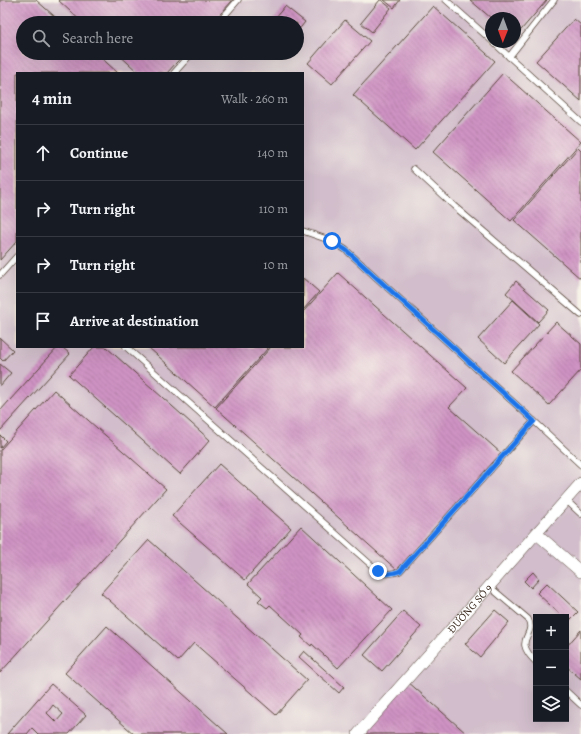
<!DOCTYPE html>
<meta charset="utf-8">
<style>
:root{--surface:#171b24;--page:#20242c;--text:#f1f3f6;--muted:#9ea1a6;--line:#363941}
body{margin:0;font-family:Alegreya,serif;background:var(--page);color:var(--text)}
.controls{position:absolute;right:12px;bottom:12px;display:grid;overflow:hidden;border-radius:0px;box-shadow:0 4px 16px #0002}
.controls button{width:36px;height:36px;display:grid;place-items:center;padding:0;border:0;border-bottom:1px solid var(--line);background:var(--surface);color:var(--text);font:20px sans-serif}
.compass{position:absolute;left:485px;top:12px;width:36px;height:36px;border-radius:50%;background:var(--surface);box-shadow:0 4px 16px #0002;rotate:181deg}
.stop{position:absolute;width:12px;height:12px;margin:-9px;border:3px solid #1a73e8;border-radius:50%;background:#fff}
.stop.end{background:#1a73e8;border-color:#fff;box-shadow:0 1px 4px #0008}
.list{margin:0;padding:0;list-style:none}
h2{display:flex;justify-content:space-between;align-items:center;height:52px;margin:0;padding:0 16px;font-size:17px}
h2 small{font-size:13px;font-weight:400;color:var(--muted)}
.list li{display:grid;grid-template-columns:26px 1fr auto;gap:12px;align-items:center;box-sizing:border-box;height:56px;padding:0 16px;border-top:1px solid var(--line)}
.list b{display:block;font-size:15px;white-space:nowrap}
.list em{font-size:13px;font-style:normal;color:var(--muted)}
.icon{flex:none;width:22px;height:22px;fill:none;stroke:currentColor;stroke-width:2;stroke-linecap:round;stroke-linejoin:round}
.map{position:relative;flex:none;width:581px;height:734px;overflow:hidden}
.search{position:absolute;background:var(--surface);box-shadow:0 4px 16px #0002;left:16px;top:16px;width:288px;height:44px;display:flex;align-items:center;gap:10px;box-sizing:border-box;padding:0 14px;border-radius:22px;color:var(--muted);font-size:15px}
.panel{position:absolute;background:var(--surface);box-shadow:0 4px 16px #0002;left:16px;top:72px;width:288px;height:276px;border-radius:0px}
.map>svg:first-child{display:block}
.industrial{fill:#d1bdcb;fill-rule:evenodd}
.building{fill:url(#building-back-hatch);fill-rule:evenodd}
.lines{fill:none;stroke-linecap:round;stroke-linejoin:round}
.service-casing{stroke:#574639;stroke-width:7}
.minor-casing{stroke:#574639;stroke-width:12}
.service{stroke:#fff;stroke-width:5.5}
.minor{stroke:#fff;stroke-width:11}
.route{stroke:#1a73e8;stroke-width:5}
.labels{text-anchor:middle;stroke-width:4;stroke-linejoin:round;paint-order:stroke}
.street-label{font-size:11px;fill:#3b2a1e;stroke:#f7f3e8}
</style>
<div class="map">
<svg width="581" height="734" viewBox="0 0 581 734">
<defs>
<pattern id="building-back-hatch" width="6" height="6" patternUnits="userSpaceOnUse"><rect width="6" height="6" fill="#cf93c3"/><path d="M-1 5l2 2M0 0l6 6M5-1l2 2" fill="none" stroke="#a9789e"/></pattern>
</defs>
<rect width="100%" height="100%" fill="#f7f3e8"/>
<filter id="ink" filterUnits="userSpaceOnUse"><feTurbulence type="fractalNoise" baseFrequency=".025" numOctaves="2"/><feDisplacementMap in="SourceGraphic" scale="8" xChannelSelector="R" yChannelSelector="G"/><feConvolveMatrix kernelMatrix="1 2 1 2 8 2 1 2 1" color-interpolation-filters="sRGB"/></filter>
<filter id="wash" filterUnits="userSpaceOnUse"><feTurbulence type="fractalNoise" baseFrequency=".012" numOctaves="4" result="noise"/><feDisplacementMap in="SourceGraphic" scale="16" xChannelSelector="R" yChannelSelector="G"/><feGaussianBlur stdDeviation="0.9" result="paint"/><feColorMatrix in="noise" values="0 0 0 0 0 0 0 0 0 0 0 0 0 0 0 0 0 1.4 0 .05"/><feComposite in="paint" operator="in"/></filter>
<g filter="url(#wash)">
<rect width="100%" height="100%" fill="#f5e5cf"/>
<path class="industrial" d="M0,0H581V734H0ZM491,18H515V42H491ZM23,23H297V53H23ZM17,73H303V347H17ZM536,617H566V719H536Z"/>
<g id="blocks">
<g class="building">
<path d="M0,0H36L62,23H23V53H96L118,73H17V241L0,260Z"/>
<path d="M58,0H233L212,23H83Z"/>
<path d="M380,0H381L391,8L372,32L361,23Z"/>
<path d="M384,0H400L394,8Z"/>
<path d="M470,0H547L515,37V18H491Z"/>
<path d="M285,6L305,22L297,32V23H271Z"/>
<path d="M433,6L495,61L415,150L353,95Z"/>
<path d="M574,19L581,25V101L536,61Z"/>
<path d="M345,20L370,41L332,84L308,63Z"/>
<path d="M117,53H185L167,73H139Z"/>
<path d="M503,73L581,142L511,221L433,152Z"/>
<path d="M578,148L581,151V279L514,220Z"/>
<path d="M338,273L467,388L449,407L502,454L397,570L216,408L271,347H303V312Z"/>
<path d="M303,278L319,292L303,310Z"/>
<path d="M516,281L549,310L538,322L506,293Z"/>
<path d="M513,300L539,324L504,363L478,339Z"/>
<path d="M556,322L581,344V370L549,405L511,371Z"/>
<path d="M0,338L13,350L3,361L0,358Z"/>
<path d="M58,347H62L70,354L0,431V411Z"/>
<path d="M94,347H106L210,440L180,474L69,375Z"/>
<path d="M148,347H269L215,407Z"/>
<path d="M0,364L11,373L0,386Z"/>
<path d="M54,390L166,489L0,673V450Z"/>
<path d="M0,435L6,441L0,448Z"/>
<path d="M219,464L291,528L245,580L172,516Z"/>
<path d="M301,526L392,610L338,668L312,644L311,646L301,637L303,635L270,605L267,608L258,601L262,597L248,584Z"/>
<path d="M149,540L307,680L276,715L194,643L178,661L101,593Z"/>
<path d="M533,572L539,579L531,588L524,581Z"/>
<path d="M547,583L578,612L568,622L566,620V617H563L537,593Z"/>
<path d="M495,610L509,622L480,657L465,644Z"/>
<path d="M403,611L421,627L382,671L364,655Z"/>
<path d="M107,626L228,734H134L65,673Z"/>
<path d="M581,630V679L566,666V647Z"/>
<path d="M304,651L344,687L339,693L299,657Z"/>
<path d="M407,681L467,734H360Z"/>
<path d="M51,684L86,715L69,734H38L32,728L27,734H7ZM53,705L63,714L56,722L47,713Z"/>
</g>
</g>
</g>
<g filter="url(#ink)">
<use href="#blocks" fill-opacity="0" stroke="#574639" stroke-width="1"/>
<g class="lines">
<defs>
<g id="service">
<path d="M446,0L491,40"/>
<path d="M218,23L238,0"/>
<path d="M493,42L581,122"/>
<path d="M509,57L554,0"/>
<path d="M174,73L192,53"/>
<path d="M414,169L454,206L581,315"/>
<path d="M303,231L332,241L346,250L534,421L581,465"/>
<path d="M0,275L17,256"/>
<path d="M126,347L378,571C386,575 392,574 400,571L534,421"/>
<path d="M566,500L581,514"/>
<path d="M490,587L528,619C537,637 511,638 536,662"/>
<path d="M566,691L581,705"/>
</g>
<g id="minor">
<path d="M537,534L581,572"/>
<path id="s1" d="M358,734L581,483"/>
</g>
</defs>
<use href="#service" class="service-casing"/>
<use href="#minor" class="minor-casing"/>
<use href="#service" class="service"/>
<use href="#minor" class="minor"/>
</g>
</g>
<g class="lines" filter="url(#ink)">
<path class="route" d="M332,241L346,250L534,421L400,571C392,574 386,575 378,571"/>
</g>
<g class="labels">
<g class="street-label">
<text dy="4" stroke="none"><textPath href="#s1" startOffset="168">ĐƯỜNG SỐ 9</textPath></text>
</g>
</g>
</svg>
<div class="controls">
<button>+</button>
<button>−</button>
<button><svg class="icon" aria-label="layers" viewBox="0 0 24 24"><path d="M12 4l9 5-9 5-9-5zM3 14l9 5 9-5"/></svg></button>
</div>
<svg class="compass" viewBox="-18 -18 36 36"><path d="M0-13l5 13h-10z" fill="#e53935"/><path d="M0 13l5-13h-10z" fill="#9ea1a6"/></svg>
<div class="stop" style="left:332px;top:241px"></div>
<div class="stop end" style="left:378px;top:571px"></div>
<div class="search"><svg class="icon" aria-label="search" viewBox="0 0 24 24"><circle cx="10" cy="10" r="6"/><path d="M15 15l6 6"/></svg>Search here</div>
<section class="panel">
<h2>4 min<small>Walk · 260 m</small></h2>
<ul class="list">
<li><svg class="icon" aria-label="ahead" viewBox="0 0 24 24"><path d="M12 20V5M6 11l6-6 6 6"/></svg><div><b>Continue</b></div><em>140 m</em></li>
<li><svg class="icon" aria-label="right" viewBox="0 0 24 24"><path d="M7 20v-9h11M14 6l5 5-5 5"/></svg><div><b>Turn right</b></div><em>110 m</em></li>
<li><svg class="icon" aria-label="right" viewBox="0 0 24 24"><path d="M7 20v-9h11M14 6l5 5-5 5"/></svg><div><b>Turn right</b></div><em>10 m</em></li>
<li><svg class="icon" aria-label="arrive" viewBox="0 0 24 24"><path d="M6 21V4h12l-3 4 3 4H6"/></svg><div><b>Arrive at destination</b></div></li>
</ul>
</section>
</div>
